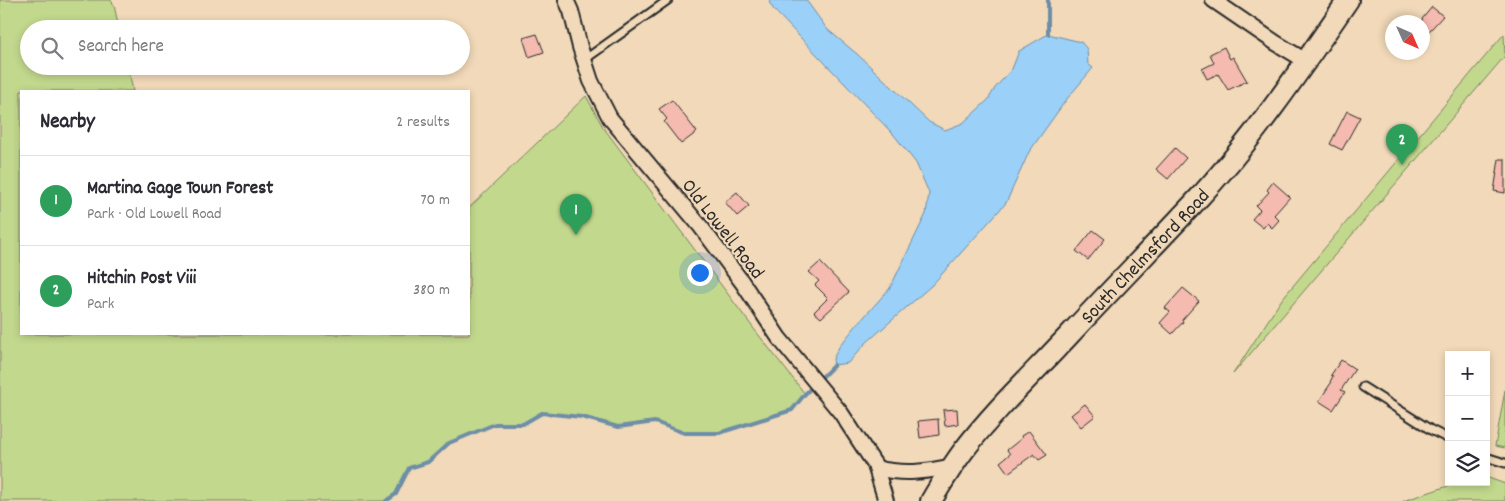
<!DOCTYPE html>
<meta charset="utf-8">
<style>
:root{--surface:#fff;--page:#f7f7f7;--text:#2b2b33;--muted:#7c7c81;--line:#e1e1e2;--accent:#ea580c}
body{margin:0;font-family:Dekko,sans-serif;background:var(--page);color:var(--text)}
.controls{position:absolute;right:15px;bottom:15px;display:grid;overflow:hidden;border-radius:0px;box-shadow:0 2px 8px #0003}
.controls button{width:45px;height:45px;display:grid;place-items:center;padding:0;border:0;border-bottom:1px solid var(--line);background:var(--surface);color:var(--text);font:25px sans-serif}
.compass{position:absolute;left:1385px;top:15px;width:45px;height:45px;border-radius:50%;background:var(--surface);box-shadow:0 2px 8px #0003;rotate:135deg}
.you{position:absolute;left:699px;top:272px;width:18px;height:18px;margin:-12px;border:4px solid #fff;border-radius:50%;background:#1a73e8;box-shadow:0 0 0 8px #1a73e833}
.badge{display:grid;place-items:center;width:32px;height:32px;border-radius:50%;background:var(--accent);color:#fff;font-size:16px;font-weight:700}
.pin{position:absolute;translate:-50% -41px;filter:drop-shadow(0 1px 2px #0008)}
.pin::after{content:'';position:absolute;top:26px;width:18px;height:15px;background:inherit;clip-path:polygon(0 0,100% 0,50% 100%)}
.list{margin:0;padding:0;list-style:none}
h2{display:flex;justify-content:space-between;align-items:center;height:65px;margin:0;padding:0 20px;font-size:21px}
h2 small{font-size:16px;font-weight:400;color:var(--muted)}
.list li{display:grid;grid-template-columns:32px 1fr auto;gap:15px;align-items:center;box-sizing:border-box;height:90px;padding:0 20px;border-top:1px solid var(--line)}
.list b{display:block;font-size:19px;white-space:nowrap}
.list p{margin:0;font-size:16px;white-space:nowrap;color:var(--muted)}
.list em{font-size:16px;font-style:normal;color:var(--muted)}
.icon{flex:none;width:28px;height:28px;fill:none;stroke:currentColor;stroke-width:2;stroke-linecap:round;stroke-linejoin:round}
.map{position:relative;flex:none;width:1505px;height:501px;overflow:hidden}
.search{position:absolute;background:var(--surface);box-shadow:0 2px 8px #0003;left:20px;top:20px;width:450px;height:55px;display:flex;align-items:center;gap:12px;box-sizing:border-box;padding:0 18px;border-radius:28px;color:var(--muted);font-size:19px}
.panel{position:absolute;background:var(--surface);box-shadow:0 2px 8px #0003;left:20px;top:90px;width:450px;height:245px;border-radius:0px}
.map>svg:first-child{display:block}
.green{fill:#c2d88d;stroke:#76825c}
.water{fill:#9bd0f9;stroke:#6e8ea7}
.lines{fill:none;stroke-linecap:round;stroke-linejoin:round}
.stream{stroke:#6e8ea7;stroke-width:4}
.building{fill:#f5bab0;stroke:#2b2b2b}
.service-casing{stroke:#2b2b2b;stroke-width:11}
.minor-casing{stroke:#2b2b2b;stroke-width:18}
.secondary-casing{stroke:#2b2b2b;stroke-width:24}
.service{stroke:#f1d9b9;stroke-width:7}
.minor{stroke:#f1d9b9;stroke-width:14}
.secondary{stroke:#f1d9b9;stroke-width:20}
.labels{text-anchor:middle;stroke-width:4.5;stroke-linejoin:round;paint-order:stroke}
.street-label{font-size:20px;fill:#2b2b2b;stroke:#f1d9b9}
</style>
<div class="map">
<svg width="1505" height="501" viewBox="0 0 1505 501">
<rect width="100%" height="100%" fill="#f1d9b9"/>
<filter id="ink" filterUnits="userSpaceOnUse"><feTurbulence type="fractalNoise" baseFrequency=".02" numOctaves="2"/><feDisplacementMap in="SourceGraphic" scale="10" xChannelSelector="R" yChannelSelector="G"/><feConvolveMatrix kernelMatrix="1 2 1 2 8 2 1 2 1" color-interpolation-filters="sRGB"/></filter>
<g filter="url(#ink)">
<g class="green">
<path d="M0,0H111L114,5L119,29H29V66H128L133,91H21V334H469V208L586,96L603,127L754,329L805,394L792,410L719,433H684L655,422L618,427L582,417L542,413L523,424H495L449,443L428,462L409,468L396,494L386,501H0Z"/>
<path d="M1504,34L1505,58L1504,57L1233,374L1282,299Z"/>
<path d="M1505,390V448L1495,446Z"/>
<path d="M1486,477L1505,484V501H1403L1460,482H1486Z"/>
</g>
<path class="water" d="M771,0H806L827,29L857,54L929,122L945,130L963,123L988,100L995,88L1012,69L1019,51L1048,34L1081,42L1087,49L1088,64L1093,68L1066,100L1029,152L1006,203L932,285L866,343L848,363L834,365L833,359L839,347L855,327L890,288L926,214L929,193L916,163L894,135L774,10L769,2Z"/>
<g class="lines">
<g class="stream">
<path d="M1048,0V34"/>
<path d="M386,501L396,494L409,468L428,462L449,443L495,424H523L542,413L582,417L618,427L655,422L684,433H719L792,410L805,394L834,365"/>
</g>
</g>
<g class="building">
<path d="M1432,7L1443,16L1422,39V19Z"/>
<path d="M537,34L544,52L529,57L523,38Z"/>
<path d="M1224,47L1230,59L1233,57L1247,81L1228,90L1218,74L1207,79L1202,69L1214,63L1210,54Z"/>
<path d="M672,100L697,132L681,144L664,122L667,119L659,109Z"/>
<path d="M1347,111L1360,117L1342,150L1330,144Z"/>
<path d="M1175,148L1186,158L1168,179L1156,169Z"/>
<path d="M1499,159H1505V193L1494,191Z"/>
<path d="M1273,182L1290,197L1274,215L1279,220L1272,228L1267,223L1263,228L1252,219L1260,210L1256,206L1269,192L1267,190Z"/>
<path d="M737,192L749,206L737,216L725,202Z"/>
<path d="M1093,230L1105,239L1088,260L1076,251Z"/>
<path d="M820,262L849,292L821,318L814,312L828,298L815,285L819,281L809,272Z"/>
<path d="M1183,288L1199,301L1182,320L1183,322L1172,334L1160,323L1170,312L1165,308Z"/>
<path d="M1341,360L1355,369L1341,390L1345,392L1333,410L1319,401L1331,383L1330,382L1333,376L1331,375Z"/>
<path d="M1085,404L1095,416L1081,427L1071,415Z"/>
<path d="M957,409L958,424L945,426L943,410Z"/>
<path d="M938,419L939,435L920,438L918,421Z"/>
<path d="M1029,431L1047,455L1039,460L1034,454L1008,473L1000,462L1010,454L1007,450L1022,438L1021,436Z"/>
</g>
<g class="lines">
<defs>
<g id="service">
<path d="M584,60L668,0"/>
<path d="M1363,387L1431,430L1449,439"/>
<path d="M1486,457L1505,463"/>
</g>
<g id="minor">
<path d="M566,0L571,11L580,47L591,81L610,118L701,227L742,282L779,338L841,413L875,465L886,501"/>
<path d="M1213,0L1276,43L1306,61"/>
<path d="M876,468C904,475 925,472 953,466"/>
</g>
<g id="secondary">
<path id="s1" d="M931,501C941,484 952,466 964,450C996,408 1035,372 1071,333C1112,289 1154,246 1195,202C1253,140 1301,69 1348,0"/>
</g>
</defs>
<use href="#service" class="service-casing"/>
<use href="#minor" class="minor-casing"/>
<use href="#secondary" class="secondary-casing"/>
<use href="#service" class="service"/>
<use href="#minor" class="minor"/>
<use href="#secondary" class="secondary"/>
</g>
</g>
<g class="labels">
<g class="street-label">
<text transform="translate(724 228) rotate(52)" y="7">Old Lowell Road</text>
<text dy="7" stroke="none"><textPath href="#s1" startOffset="326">South Chelmsford Road</textPath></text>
</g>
</g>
</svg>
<div class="controls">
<button>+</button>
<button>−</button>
<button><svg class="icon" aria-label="layers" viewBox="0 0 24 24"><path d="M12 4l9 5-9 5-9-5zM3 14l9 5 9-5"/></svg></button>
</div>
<svg class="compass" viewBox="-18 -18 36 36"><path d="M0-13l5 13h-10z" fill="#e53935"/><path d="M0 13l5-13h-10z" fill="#7c7c81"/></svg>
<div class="you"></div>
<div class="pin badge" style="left:576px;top:235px;background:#2e9e5b">1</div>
<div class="pin badge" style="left:1402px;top:165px;background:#2e9e5b">2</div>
<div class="search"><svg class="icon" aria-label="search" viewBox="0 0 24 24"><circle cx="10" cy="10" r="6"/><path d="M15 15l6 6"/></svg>Search here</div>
<section class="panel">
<h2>Nearby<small>2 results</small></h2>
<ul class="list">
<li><span class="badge" style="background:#2e9e5b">1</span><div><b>Martina Gage Town Forest</b><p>Park · Old Lowell Road</p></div><em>70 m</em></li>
<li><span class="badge" style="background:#2e9e5b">2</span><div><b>Hitchin Post Viii</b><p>Park</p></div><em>380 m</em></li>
</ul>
</section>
</div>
